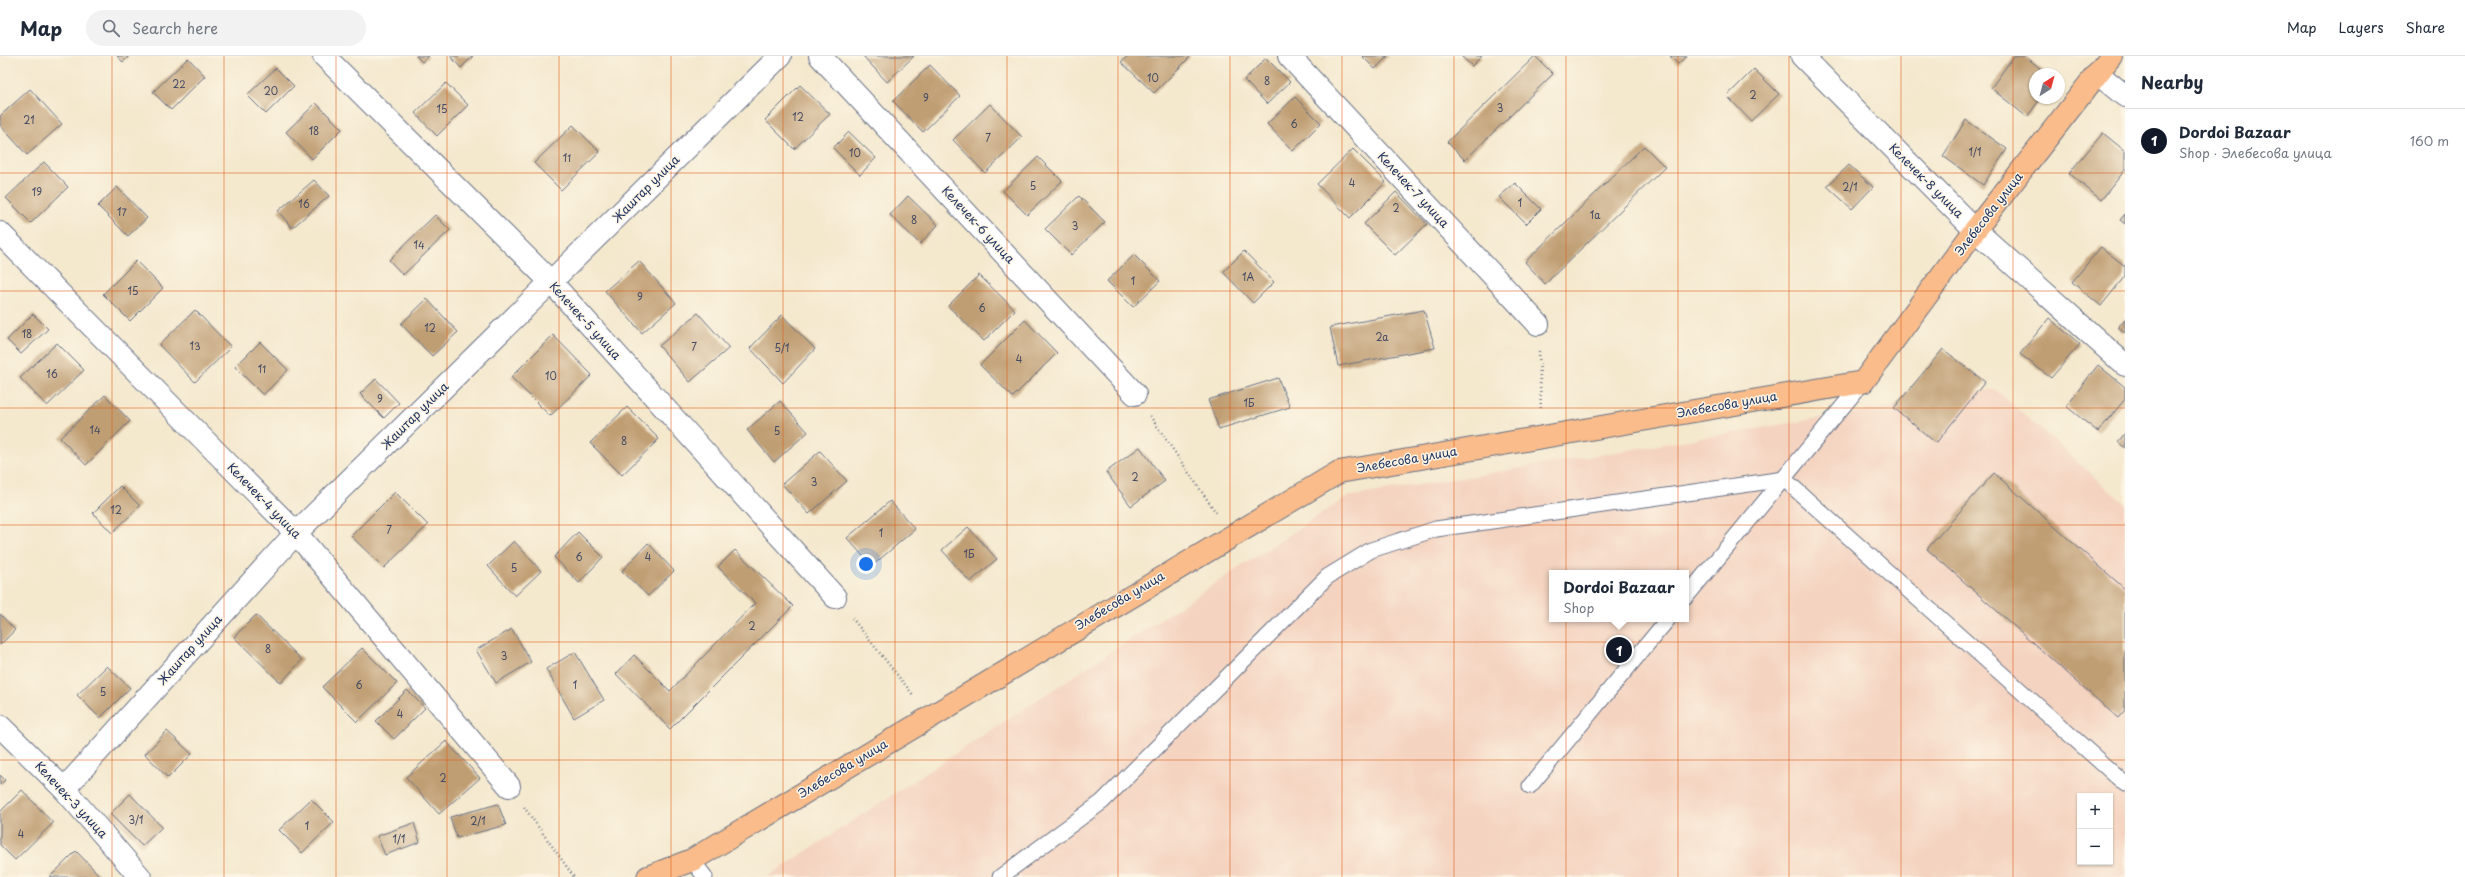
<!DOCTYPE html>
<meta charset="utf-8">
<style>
:root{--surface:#fff;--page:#f2f2f3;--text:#1f2937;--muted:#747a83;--line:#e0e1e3;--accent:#111827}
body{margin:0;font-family:"Playpen Sans",sans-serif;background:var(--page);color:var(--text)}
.controls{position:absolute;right:12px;bottom:12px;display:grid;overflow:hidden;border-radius:0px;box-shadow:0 1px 3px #0004}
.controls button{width:36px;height:36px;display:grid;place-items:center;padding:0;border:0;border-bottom:1px solid var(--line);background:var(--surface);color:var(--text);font:20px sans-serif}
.compass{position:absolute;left:2029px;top:12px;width:36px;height:36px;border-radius:50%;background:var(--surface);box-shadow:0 1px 3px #0004;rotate:36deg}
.you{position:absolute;left:866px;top:508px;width:14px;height:14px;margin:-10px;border:3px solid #fff;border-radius:50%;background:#1a73e8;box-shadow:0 0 0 6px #1a73e833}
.badge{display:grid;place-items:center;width:26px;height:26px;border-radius:50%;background:var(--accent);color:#fff;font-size:13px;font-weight:700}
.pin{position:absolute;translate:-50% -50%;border:2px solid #fff;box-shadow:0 1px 4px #0006}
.popup{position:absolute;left:1549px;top:514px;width:140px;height:52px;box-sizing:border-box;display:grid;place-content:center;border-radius:0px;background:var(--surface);filter:drop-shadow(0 1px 3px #0005);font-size:13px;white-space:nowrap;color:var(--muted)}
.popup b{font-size:15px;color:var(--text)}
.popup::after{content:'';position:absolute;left:50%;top:100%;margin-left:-8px;border:8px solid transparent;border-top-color:var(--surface)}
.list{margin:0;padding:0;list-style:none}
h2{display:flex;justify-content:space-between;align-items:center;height:52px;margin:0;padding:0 16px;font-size:17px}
h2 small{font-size:13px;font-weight:400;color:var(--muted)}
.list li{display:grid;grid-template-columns:26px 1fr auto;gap:12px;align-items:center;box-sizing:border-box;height:64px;padding:0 16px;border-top:1px solid var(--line)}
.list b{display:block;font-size:15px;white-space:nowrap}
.list p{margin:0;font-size:13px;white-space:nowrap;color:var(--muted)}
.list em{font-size:13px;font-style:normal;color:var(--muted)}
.icon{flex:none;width:22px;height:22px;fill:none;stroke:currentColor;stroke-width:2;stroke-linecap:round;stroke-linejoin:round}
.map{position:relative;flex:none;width:2125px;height:821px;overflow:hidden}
header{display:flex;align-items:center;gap:24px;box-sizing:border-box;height:56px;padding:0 20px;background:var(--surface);border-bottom:1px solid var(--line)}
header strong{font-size:19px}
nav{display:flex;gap:22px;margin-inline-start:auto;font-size:14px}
.search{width:280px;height:36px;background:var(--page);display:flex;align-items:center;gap:10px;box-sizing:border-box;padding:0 14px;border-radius:22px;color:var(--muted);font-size:15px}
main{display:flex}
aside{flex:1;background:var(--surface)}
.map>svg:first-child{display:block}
.built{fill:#f4d3c0;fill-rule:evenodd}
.building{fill:#c09e73}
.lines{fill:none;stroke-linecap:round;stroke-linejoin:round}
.service-casing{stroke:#677085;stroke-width:17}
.minor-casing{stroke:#677085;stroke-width:24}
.primary-casing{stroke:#677085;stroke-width:24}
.path{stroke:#677085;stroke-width:2.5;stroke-dasharray:1 3;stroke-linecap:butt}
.service{stroke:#fff;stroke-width:15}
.minor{stroke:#fff;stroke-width:22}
.primary{stroke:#f9bc8a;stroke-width:22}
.grid{fill:none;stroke:#de5710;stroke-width:1;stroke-opacity:0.55}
.labels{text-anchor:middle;stroke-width:3;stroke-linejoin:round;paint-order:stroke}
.number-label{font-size:10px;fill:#444b63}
.street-label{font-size:12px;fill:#1b2f5e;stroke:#fcf5e5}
</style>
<header>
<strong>Map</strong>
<div class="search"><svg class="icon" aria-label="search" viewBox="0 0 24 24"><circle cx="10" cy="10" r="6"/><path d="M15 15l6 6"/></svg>Search here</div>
<nav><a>Map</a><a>Layers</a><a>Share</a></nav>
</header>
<main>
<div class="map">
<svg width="2125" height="821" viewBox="0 0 2125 821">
<rect width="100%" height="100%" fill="#fcf5e5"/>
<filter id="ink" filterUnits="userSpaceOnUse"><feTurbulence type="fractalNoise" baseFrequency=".025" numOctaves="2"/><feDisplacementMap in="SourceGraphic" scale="8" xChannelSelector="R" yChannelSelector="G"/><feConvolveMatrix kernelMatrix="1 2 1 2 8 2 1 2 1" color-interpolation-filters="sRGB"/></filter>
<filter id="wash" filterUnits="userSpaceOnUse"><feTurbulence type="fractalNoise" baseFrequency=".012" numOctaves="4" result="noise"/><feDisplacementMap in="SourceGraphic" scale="16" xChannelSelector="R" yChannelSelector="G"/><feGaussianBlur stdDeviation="0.9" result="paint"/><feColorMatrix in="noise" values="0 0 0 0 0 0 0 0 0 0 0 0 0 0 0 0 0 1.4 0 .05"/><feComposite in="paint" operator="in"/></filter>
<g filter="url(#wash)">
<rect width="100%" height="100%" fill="#f4e8cd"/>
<path class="built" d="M1995,333L2125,448V821H767L1347,441ZM1552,517H1686V563H1552ZM2080,740H2110V806H2080Z"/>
<g id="blocks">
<g class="building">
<path d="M117,0H129L123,6Z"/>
<path d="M416,0H429L422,6Z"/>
<path d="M450,0H473L461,12Z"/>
<path d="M863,0H914L887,26Z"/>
<path d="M1128,0H1189L1190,1L1154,37L1121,6Z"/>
<path d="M1362,0H1388L1375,13Z"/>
<path d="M1461,0H1482L1472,10Z"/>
<path d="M1535,0L1553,18L1465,104L1447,86Z"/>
<path d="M1670,0H1687L1678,8Z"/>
<path d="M2014,0H2025L2047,18H2035V42H2041L2027,61L1991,32Z"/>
<path d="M188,2L205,20L171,54L153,36Z"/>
<path d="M1266,2L1290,26L1267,48L1244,24Z"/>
<path d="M930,9L960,40L923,76L893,45Z"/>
<path d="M276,12L294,30L266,58L247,39Z"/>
<path d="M1754,13L1779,38L1751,65L1727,40Z"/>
<path d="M446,27L468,49L437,80L415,57Z"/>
<path d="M800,29L830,58L794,93L765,64Z"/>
<path d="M30,33L62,68L27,99L0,69V60Z"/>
<path d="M1295,41L1321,67L1293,95L1267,68Z"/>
<path d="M316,47L342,73L312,103L286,76Z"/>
<path d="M990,48L1022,81L985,117L953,84Z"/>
<path d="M1966,64L2007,93L1983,129L1943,100Z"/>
<path d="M573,69L600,96L561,134L534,107Z"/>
<path d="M849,76L876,102L860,119L833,92Z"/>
<path d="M2103,77L2125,95V114L2101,144L2069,117Z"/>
<path d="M1644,90L1665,111L1545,228L1525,206Z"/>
<path d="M1353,93L1386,126L1350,162L1317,128Z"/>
<path d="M1038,101L1062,125L1027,159L1003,135Z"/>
<path d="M44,106L68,131L31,167L6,142Z"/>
<path d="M1849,109L1873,131L1852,153L1827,130Z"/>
<path d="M314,124L329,140L292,172L278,155Z"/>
<path d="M1515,127L1541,153L1526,168L1499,141Z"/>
<path d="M117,131L147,162L128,180L98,150Z"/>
<path d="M1396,136L1427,168L1395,199L1364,168Z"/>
<path d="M908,140L938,169L920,188L890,159Z"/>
<path d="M1079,140L1105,166L1071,199L1045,173Z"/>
<path d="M2125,158V168L2120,164Z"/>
<path d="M435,159L450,174L403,219L389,204Z"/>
<path d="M2101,191L2125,210V220L2101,250L2072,226Z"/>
<path d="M1244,195L1274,226L1253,247L1223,216Z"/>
<path d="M1134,199L1160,225L1133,251L1107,225Z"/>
<path d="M136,205L163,232L130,265L103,238Z"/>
<path d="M639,205L676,247L642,277L605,235Z"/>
<path d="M979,219L1015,254L984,285L948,250Z"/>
<path d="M427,243L458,276L432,300L401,268Z"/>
<path d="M195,254L231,291L195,326L159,289Z"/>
<path d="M1424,254L1435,292L1338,310L1330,271Z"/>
<path d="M698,257L729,292L690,326L659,290Z"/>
<path d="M33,258L48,273L21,298L7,284Z"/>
<path d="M782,259L815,293L783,327L750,292Z"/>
<path d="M2049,262L2080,288L2051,322L2020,298Z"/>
<path d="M2125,263V277L2118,271Z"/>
<path d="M1025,264L1057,297L1013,341L980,309Z"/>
<path d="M553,279L592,319L550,360L511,321Z"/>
<path d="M260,286L288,314L263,339L235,311Z"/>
<path d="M57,287L84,314L47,350L20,322Z"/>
<path d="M1943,293L1985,326L1936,387L1894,352Z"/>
<path d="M2098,309L2125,331V343L2098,376L2066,350Z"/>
<path d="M1278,322L1290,351L1219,373L1208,344Z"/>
<path d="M376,323L399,347L384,362L360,338Z"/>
<path d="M105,339L130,365L86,409L60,382Z"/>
<path d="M780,345L808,376L774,406L747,374Z"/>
<path d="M627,351L659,383L622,419L590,387Z"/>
<path d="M2125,377V392L2118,386Z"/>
<path d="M1140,391L1165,425L1131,450L1106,416Z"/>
<path d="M820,395L847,425L809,458L782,428Z"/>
<path d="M1994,417L2125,533V654L2118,662L1927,493Z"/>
<path d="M120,430L140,450L112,477L93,457Z"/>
<path d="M395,436L428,469L384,512L351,480Z"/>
<path d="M890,445L915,473L872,510L847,482Z"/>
<path d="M968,471L997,503L970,526L942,494Z"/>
<path d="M578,476L603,501L579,527L554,501Z"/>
<path d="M514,485L541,515L515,540L488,510Z"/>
<path d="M648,487L674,515L648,540L622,515Z"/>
<path d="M735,494L793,550L670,673L616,618L634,599L670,635L755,547L718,511Z"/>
<path d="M0,558L15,574L0,589Z"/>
<path d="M256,559L302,604L281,627L234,581Z"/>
<path d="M512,573L531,606L496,627L476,594Z"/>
<path d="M362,592L397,627L357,666L322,631Z"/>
<path d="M575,596L604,644L574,662L546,613Z"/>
<path d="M107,610L130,632L100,662L77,639Z"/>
<path d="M407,634L425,652L394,683L376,665Z"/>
<path d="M167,675L192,698L168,722L145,698Z"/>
<path d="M446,685L480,722L439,758L406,721Z"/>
<path d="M0,719L5,724L0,729Z"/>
<path d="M22,734L53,767L15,804L0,789V756Z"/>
<path d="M130,738L162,771L142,790L110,758Z"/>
<path d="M311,743L334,766L302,797L279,774Z"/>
<path d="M498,748L506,769L457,782L450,761Z"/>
<path d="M414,767L420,786L385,799L377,780Z"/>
<path d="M76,795L101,821H50Z"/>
</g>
</g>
</g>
<g filter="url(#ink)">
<use href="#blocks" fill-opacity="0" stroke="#677085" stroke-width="1"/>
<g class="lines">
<defs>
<g id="service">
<path d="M1686,541L1863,326"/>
<path d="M1530,730L1668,563"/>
<path d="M692,804L705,821"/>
<path d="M1000,821L1102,746L1327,521L1371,494L1436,473L1784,423L2125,728"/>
</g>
<g id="minor">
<path d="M324,0L551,226L835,541"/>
<path d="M820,0L1135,338"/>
<path d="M1289,0L1538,268"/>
<path d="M1802,0L1975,174L2125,309"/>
<path d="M2098,18L2125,40"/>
<path d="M0,177L296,477L509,730"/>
<path d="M0,670L64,733L140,821"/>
<path d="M64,733L296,477L780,0"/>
</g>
<path id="primary" d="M648,821L692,804L1339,416L1863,326L1975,174L2111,0"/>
</defs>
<use href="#service" class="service-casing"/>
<use href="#minor" class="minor-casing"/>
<use href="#primary" class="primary-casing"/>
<g class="path">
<path d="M1539,295L1541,354"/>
<path d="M1150,360L1217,458"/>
<path d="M852,562L914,640"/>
<path d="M524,751L574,821"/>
</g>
<use href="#service" class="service"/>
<use href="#minor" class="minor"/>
<use href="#primary" class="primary"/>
</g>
</g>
<path class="grid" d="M112,0V821M224,0V821M336,0V821M447,0V821M559,0V821M671,0V821M783,0V821M895,0V821M1007,0V821M1118,0V821M1230,0V821M1342,0V821M1454,0V821M1566,0V821M1678,0V821M1789,0V821M1901,0V821M2013,0V821M0,117H2125M0,235H2125M0,352H2125M0,469H2125M0,586H2125M0,704H2125"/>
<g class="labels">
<g class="number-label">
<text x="1153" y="26">10</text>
<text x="1267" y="29">8</text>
<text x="179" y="32">22</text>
<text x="271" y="39">20</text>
<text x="1753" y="43">2</text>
<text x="926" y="46">9</text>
<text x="1500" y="56">3</text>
<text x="442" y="57">15</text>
<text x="798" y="65">12</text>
<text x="29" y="68">21</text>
<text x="1294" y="72">6</text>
<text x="314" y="79">18</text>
<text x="988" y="86">7</text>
<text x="1975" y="100">1/1</text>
<text x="855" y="101">10</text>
<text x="567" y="106">11</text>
<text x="1352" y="131">4</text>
<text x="1033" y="134">5</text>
<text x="1850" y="135">2/1</text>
<text x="37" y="140">19</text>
<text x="1520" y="151">1</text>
<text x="304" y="152">16</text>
<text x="1396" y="156">2</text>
<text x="122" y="160">17</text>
<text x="1595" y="163">1а</text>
<text x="914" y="168">8</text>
<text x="1075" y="174">3</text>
<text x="419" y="193">14</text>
<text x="1248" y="225">1А</text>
<text x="1133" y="229">1</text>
<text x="133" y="239">15</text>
<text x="640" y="245">9</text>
<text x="982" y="256">6</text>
<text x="430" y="276">12</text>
<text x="27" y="282">18</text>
<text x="1382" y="285">2а</text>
<text x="195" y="294">13</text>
<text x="694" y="295">7</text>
<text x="782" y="296">5/1</text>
<text x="1019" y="307">4</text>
<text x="262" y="317">11</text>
<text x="52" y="322">16</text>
<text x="551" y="324">10</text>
<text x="380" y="347">9</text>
<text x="1249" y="351">1Б</text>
<text x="95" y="378">14</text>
<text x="777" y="379">5</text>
<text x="624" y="389">8</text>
<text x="1135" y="425">2</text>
<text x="814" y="430">3</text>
<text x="116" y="458">12</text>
<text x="389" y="478">7</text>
<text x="881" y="481">1</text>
<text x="969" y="502">1Б</text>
<text x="579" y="505">6</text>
<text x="648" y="505">4</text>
<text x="514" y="516">5</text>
<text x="752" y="574">2</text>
<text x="268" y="597">8</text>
<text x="504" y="604">3</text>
<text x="359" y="633">6</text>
<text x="575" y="633">1</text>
<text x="103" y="640">5</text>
<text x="400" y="662">4</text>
<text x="443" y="726">2</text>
<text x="136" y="768">3/1</text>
<text x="478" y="769">2/1</text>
<text x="307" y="774">1</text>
<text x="21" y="782">4</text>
<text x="399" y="787">1/1</text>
</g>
<g class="street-label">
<text transform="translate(1926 125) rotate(45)" y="4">Келечек-8 улица</text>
<text transform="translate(646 133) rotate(-45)" y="4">Жаштар улица</text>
<text transform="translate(1413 134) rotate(47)" y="4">Келечек-7 улица</text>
<text transform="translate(1989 158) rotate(-52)" y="4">Элебесова улица</text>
<text transform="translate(978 169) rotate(47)" y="4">Келечек-6 улица</text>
<text transform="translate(585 265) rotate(48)" y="4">Келечек-5 улица</text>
<text transform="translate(1727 349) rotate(-10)" y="4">Элебесова улица</text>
<text transform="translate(415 360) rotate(-45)" y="4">Жаштар улица</text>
<text transform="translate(1407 404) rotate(-10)" y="4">Элебесова улица</text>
<text transform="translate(264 445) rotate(46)" y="4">Келечек-4 улица</text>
<text transform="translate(1120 545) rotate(-31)" y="4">Элебесова улица</text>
<text transform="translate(190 594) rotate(-48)" y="4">Жаштар улица</text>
<text transform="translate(843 713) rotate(-31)" y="4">Элебесова улица</text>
<text transform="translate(71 744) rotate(47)" y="4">Келечек-3 улица</text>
</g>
</g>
</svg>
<div class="controls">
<button>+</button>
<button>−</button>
</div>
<svg class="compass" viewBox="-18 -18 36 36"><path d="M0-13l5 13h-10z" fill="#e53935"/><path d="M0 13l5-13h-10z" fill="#747a83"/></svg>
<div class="you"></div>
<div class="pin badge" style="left:1619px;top:594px">1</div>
<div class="popup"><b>Dordoi Bazaar</b>Shop</div>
</div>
<aside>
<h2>Nearby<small></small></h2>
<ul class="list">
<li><span class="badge">1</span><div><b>Dordoi Bazaar</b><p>Shop · Элебесова улица</p></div><em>160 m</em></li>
</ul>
</aside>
</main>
